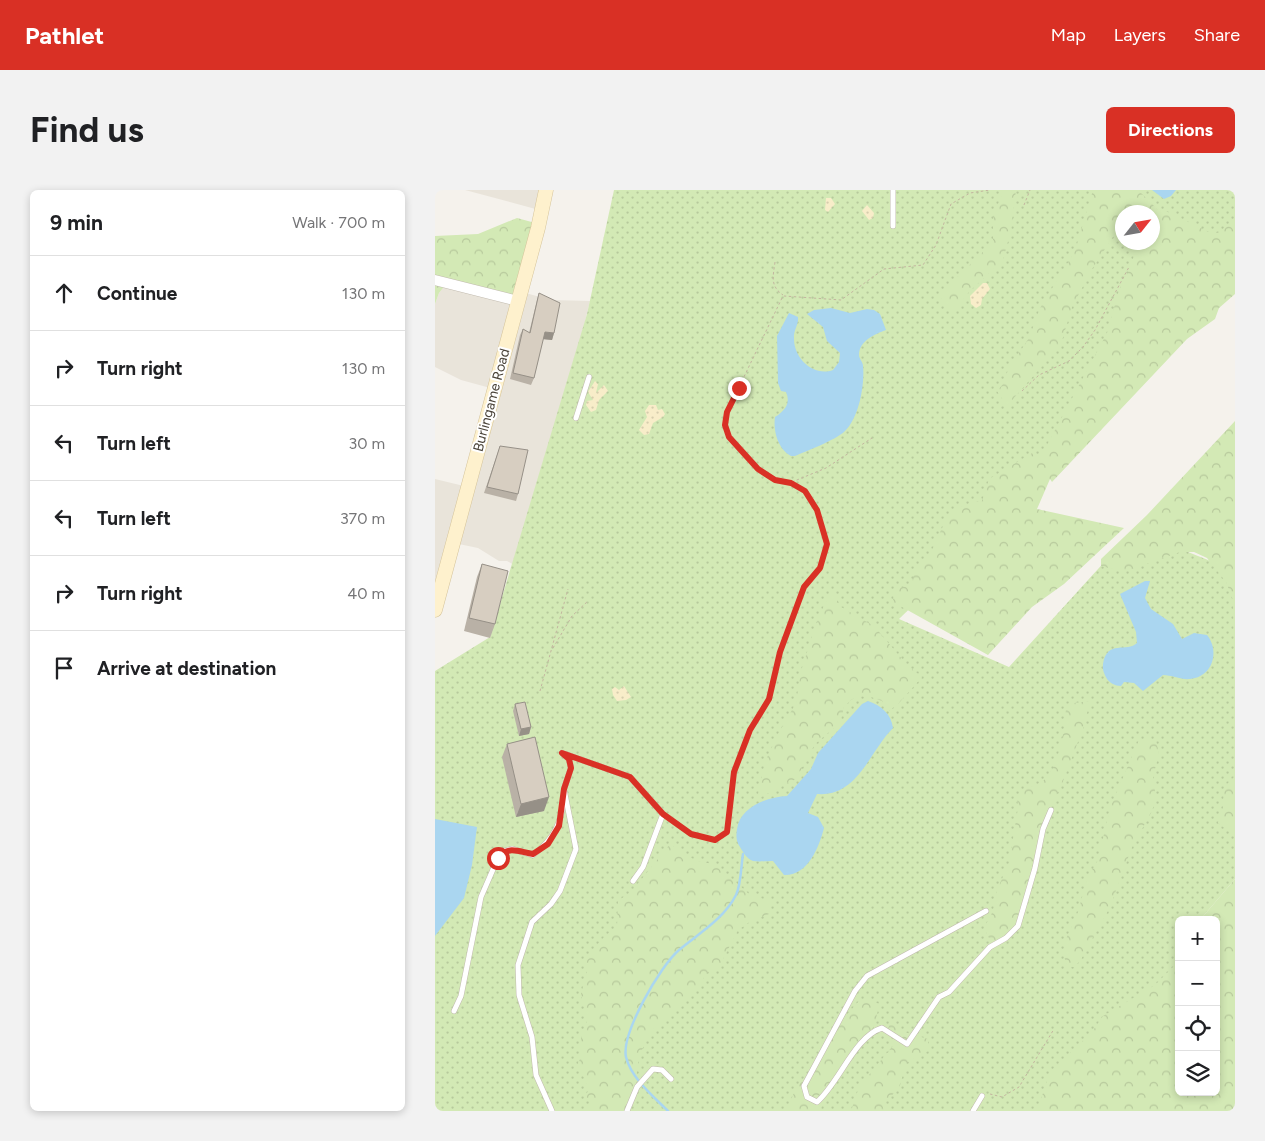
<!DOCTYPE html>
<meta charset="utf-8">
<style>
:root{--surface:#fff;--page:#f2f2f2;--text:#202124;--muted:#757577;--line:#e0e0e0;--accent:#d93025}
body{margin:0;font-family:Figtree,sans-serif;background:var(--page);color:var(--text)}
.controls{position:absolute;right:15px;bottom:15px;display:grid;overflow:hidden;border-radius:8px;box-shadow:0 2px 8px #0003}
.controls button{width:45px;height:45px;display:grid;place-items:center;padding:0;border:0;border-bottom:1px solid var(--line);background:var(--surface);color:var(--text);font:25px sans-serif}
.compass{position:absolute;left:680px;top:15px;width:45px;height:45px;border-radius:50%;background:var(--surface);box-shadow:0 2px 8px #0003;rotate:59deg}
.stop{position:absolute;width:15px;height:15px;margin:-11px;border:4px solid #d93025;border-radius:50%;background:#fff}
.stop.end{background:#d93025;border-color:#fff;box-shadow:0 1px 5px #0008}
.list{margin:0;padding:0;list-style:none}
h2{display:flex;justify-content:space-between;align-items:center;height:65px;margin:0;padding:0 20px;font-size:21px}
h2 small{font-size:16px;font-weight:400;color:var(--muted)}
.list li{display:grid;grid-template-columns:32px 1fr auto;gap:15px;align-items:center;box-sizing:border-box;height:75px;padding:0 20px;border-top:1px solid var(--line)}
.list b{display:block;font-size:19px;white-space:nowrap}
.list em{font-size:16px;font-style:normal;color:var(--muted)}
.icon{flex:none;width:28px;height:28px;fill:none;stroke:currentColor;stroke-width:2;stroke-linecap:round;stroke-linejoin:round}
.map{position:relative;flex:none;width:800px;height:921px;overflow:hidden;border-radius:8px}
header{display:flex;align-items:center;gap:30px;box-sizing:border-box;height:70px;padding:0 25px;background:var(--accent);color:#fff}
header strong{font-size:24px}
nav{display:flex;gap:28px;margin-inline-start:auto;font-size:18px}
.intro{display:flex;align-items:center;justify-content:space-between;box-sizing:border-box;height:120px;padding:0 30px}
h1{margin:0;font-size:35px}
.button{padding:12px 22px;border-radius:8px;background:var(--accent);color:#fff;font-size:18px;font-weight:700}
main{display:flex;gap:30px;padding:0 30px}
aside{flex:1;background:var(--surface);border-radius:8px;box-shadow:0 2px 8px #0003}
.map>svg:first-child{display:block}
.residential{fill:#e9e4da}
.grass{fill:url(#grass-dots);fill-rule:evenodd}
.forest{fill:url(#forest-crowns)}
.sand{fill:url(#sand-dots)}
.water{fill:#aad6f0}
.lines{fill:none;stroke-linecap:round;stroke-linejoin:round}
.stream{stroke:#aad6f0;stroke-width:2.5}
.lane-casing{stroke:#c1baae;stroke-width:6}
.street-casing{stroke:#c1baae;stroke-width:11}
.secondary-casing{stroke:#d5c49b;stroke-width:15}
.path{stroke:#c3b59f;stroke-width:1;stroke-dasharray:2.5 2.5;stroke-linecap:butt}
.lane{stroke:#fff;stroke-width:5}
.street{stroke:#fff;stroke-width:10}
.secondary{stroke:#fef1cd;stroke-width:14}
.wall{fill:#b9b1a6}
.shaded-wall{fill:#969087}
.building{fill:#d7cec1;stroke:#969087}
.route{stroke:#d93025;stroke-width:6}
.labels{text-anchor:middle;stroke-width:4;stroke-linejoin:round;paint-order:stroke}
.street-label{font-size:14px;fill:#4a4339;stroke:#fff}
</style>
<header>
<strong>Pathlet</strong>
<nav><a>Map</a><a>Layers</a><a>Share</a></nav>
</header>
<div class="intro"><h1>Find us</h1><a class="button">Directions</a></div>
<main>
<aside>
<h2>9 min<small>Walk · 700 m</small></h2>
<ul class="list">
<li><svg class="icon" aria-label="ahead" viewBox="0 0 24 24"><path d="M12 20V5M6 11l6-6 6 6"/></svg><div><b>Continue</b></div><em>130 m</em></li>
<li><svg class="icon" aria-label="right" viewBox="0 0 24 24"><path d="M7 20v-9h11M14 6l5 5-5 5"/></svg><div><b>Turn right</b></div><em>130 m</em></li>
<li><svg class="icon" aria-label="left" viewBox="0 0 24 24"><path d="M17 20v-9H6M10 6l-5 5 5 5"/></svg><div><b>Turn left</b></div><em>30 m</em></li>
<li><svg class="icon" aria-label="left" viewBox="0 0 24 24"><path d="M17 20v-9H6M10 6l-5 5 5 5"/></svg><div><b>Turn left</b></div><em>370 m</em></li>
<li><svg class="icon" aria-label="right" viewBox="0 0 24 24"><path d="M7 20v-9h11M14 6l5 5-5 5"/></svg><div><b>Turn right</b></div><em>40 m</em></li>
<li><svg class="icon" aria-label="arrive" viewBox="0 0 24 24"><path d="M6 21V4h12l-3 4 3 4H6"/></svg><div><b>Arrive at destination</b></div></li>
</ul>
</aside>
<div class="map">
<svg width="800" height="921" viewBox="0 0 800 921">
<defs>
<pattern id="grass-dots" width="8" height="8" patternUnits="userSpaceOnUse" patternTransform="scale(1.25)"><rect width="8" height="8" fill="#d3e9b5"/><path d="M2 2h.1M6 6h.1" fill="none" stroke="#b7c99c" stroke-width="1.8" stroke-linecap="round"/></pattern>
<pattern id="forest-crowns" width="20" height="18" patternUnits="userSpaceOnUse" patternTransform="scale(1.25)"><rect width="20" height="18" fill="#d3e9b5"/><path d="M2 6a3 3 0 1 1 6 0M12 15a3 3 0 1 1 6 0" fill="none" stroke="#b7c99c"/></pattern>
<pattern id="sand-dots" width="8" height="8" patternUnits="userSpaceOnUse" patternTransform="scale(1.25)"><rect width="8" height="8" fill="#f8edc9"/><path d="M2 2h.1M6 6h.1" fill="none" stroke="#d6ccad" stroke-width="1.8" stroke-linecap="round"/></pattern>
</defs>
<rect width="100%" height="100%" fill="#f5f2ec"/>
<g class="residential">
<path d="M30,0H112L108,21Z"/>
<path d="M12,93L87,102L116,110L155,111L111,293L79,375L72,371H64L43,358L19,353L0,423V289L33,297L59,199L26,190L0,177V114L4,103Z"/>
</g>
<path class="grass" d="M179,0H800V33L571,325L464,429L574,477L683,357L753,362L798,380L800,421V689L765,730H744V816L608,921H0V481L55,447L152,124ZM688,22H718V52H688Z"/>
<g class="forest">
<path d="M569,0H581L576,40L568,70L534,102L517,124L504,105L558,52V26Z"/>
<path d="M658,0H703L723,20L733,22L778,44L785,42L800,28V104L784,118L780,129L752,149L617,292L615,289L602,319L689,338L629,394L597,417L553,465L458,412L459,399L477,395L479,379C512,360 496,316 547,311L554,289L599,262L603,267L612,255L672,143L684,100L695,78L703,53L718,52V22H688L687,33L657,79L637,117L626,154L572,216L562,201L568,194L573,180L594,148L605,118L640,61Z"/>
<path d="M82,28L104,34L84,110L12,93L4,103L0,114V46L43,44Z"/>
<path d="M800,231V520L798,410L791,392L772,368L759,362H745L689,382L666,376V369L712,325Z"/>
<path d="M398,403L406,417L439,436L472,475L487,487L464,513L454,521L447,511L436,507L424,506L416,510L409,517L405,533L380,554L361,589L322,609L330,572L343,544L361,513L366,481L380,437L390,413Z"/>
<path d="M655,511L649,536L625,599L612,623L585,727L578,741L560,751L554,748L549,738L558,721L562,700L574,673L583,618L582,606C589,596 601,597 609,590C625,576 631,534 631,514Z"/>
<path d="M704,550L721,551L724,563L718,587L721,608L717,621L697,657L675,717L645,771L639,777L632,776L628,763L631,749L643,722L652,689L663,670L675,618Z"/>
<path d="M800,586V646L783,633L788,617L789,597Z"/>
<path d="M235,654C248,663 262,675 279,673L314,704L334,711L336,718L334,724L316,731L303,740L284,777L274,781L247,816L216,841L204,866L200,897L190,921H153L151,919L160,909L152,910L151,904L154,900L143,873L146,867L145,852L152,831L146,804L152,782L148,771L170,746L182,737L183,711L197,701Z"/>
<path d="M800,689V921H602L615,882L657,842L668,826L720,795L744,771V902H781V730H765Z"/>
<path d="M432,808L444,814L440,835L404,880L386,918L383,921H351L362,896L380,875L386,857L393,846L424,811Z"/>
<path d="M458,832L469,842L493,849V861L471,873L464,899L450,911V921H416L424,897L461,852L453,839L455,833Z"/>
</g>
<g class="sand">
<path d="M391,8H396L400,14L393,22L390,20Z"/>
<path d="M432,15L439,23L438,28L434,30L427,21Z"/>
<path d="M548,93H552L555,99L547,109L546,115L541,118L536,114L535,106Z"/>
<path d="M160,191L163,194L161,203L169,195L173,201L164,210L161,220L156,222L151,215L152,211L158,210L153,202Z"/>
<path d="M214,215H221L223,220L227,219L230,224L228,227L218,233L214,244L209,245L204,240L212,227L210,221Z"/>
<path d="M189,496L196,507L191,510L182,511L178,505L177,499L180,497L184,500Z"/>
</g>
<g class="water">
<path d="M717,0H741L736,6L729,9Z"/>
<path d="M396,118L415,123L432,119L439,120L445,124L451,140C440,144 424,151 424,165C424,169 428,172 428,176C430,194 424,229 409,242C400,250 372,261 360,266H356C343,259 338,241 340,227C350,221 356,213 351,202L346,201L343,193L342,146L354,123L363,127C364,135 358,140 359,149C359,169 379,187 398,180L404,172L405,163L392,151L388,137L372,124L379,120Z"/>
<path d="M710,391H715L710,408L716,419L738,434L747,449L759,443L772,445C785,461 778,487 755,489C746,490 737,485 728,485L708,501L699,493L689,492L686,496C680,496 675,493 672,489C669,484 667,479 668,474C672,449 692,463 702,453L701,442L685,404Z"/>
<path d="M433,511C447,516 456,524 458,538C434,562 423,607 382,604L373,623L383,627L389,638C384,657 373,686 349,685L338,671C332,671 324,672 318,671C312,669 308,662 305,657C301,651 301,646 302,639C305,617 332,607 352,606L376,579L383,563L427,514Z"/>
<path d="M0,629L42,637L37,675L29,708L0,746Z"/>
</g>
<g class="lines">
<path class="stream" d="M233,921C219,907 196,888 191,867C186,844 225,776 244,760C264,743 288,730 301,705C306,695 306,676 308,664"/>
<defs>
<g id="lane">
<path d="M458,36V0"/>
<path d="M141,228L154,187"/>
<path d="M130,564L195,587L228,624L208,677L198,691"/>
<path d="M551,721L432,786L420,801L369,896L372,907L382,912C404,893 420,846 447,838L472,854L504,807L514,802L555,757L571,748L583,736L600,678L608,639L616,620"/>
<path d="M19,821L26,806L46,707L63,668L69,661L77,659L98,665C120,648 127,632 129,605"/>
<path d="M117,921L101,885L97,847L84,805L83,775L97,732L116,714L125,701L141,659L129,599L136,578L134,569L127,563"/>
<path d="M192,921L202,897L218,879L227,880L236,889"/>
<path d="M538,921L547,906"/>
</g>
<path id="street" d="M0,90L83,111"/>
<path id="secondary" d="M0,420L103,38L111,0"/>
</defs>
<use href="#lane" class="lane-casing"/>
<use href="#street" class="street-casing"/>
<use href="#secondary" class="secondary-casing"/>
<g class="path">
<path d="M589,15L595,0"/>
<path d="M340,72C338,87 335,96 348,105"/>
<path d="M587,201L604,185L634,171L648,157L660,140L694,77"/>
<path d="M357,292L391,278L437,248"/>
<path d="M118,458L137,426L153,411"/>
<path d="M105,501L133,399"/>
<path d="M233,628L256,644L280,650L292,642L299,582L315,541L334,509L345,462L369,397L385,379L392,354L382,320L370,301L356,293L341,290L323,279L294,247L290,235L292,222L347,108L349,106L406,110L449,79L488,75L501,55L516,14L535,3L555,0"/>
<path d="M555,904L567,907L584,897L619,839"/>
</g>
<use href="#lane" class="lane"/>
<use href="#street" class="street"/>
<use href="#secondary" class="secondary"/>
</g>
<g class="wall">
<path d="M104,103L119,143L117,150L108,149L99,188L96,195L75,189L85,145L88,139L94,143L102,110Z"/>
<path d="M65,256L83,304L81,311L49,303Z"/>
<path d="M47,374L60,434L55,448L29,441L42,387Z"/>
<path d="M80,514L96,537L94,544L84,546L78,521Z"/>
<path d="M72,554L109,621L81,627L67,567Z"/>
</g>
<g class="shaded-wall">
<path d="M110,142L119,143L117,150L107,149Z"/>
<path d="M96,537L94,544L84,546L86,539Z"/>
<path d="M114,607L109,621L81,627L86,614Z"/>
</g>
<g class="building">
<path d="M104,103L125,113L119,143L110,142L99,188L78,183L88,139L95,143Z"/>
<path d="M65,256L93,260L83,304L52,297Z"/>
<path d="M47,374L73,381L60,434L34,428Z"/>
<path d="M90,512L96,537L86,539L80,514Z"/>
<path d="M100,547L114,607L86,614L72,554Z"/>
</g>
<g class="lines">
<path class="route" d="M63,668C73,655 84,662 98,664L113,654L124,636L129,599L136,578L134,569L127,563L195,587L228,624L256,644L280,650L292,642L299,582L315,540L334,509L345,462L369,397L385,378L392,354L382,320L370,301L356,293L340,290L323,279L294,247L290,235L292,222L304,198"/>
</g>
<g class="labels">
<g class="street-label">
<text transform="translate(56 210) rotate(-75)" y="5">Burlingame Road</text>
</g>
</g>
</svg>
<div class="controls">
<button>+</button>
<button>−</button>
<button><svg class="icon" aria-label="locate" viewBox="0 0 24 24"><circle cx="12" cy="12" r="6"/><path d="M12 2v4M12 18v4M2 12h4M18 12h4"/></svg></button>
<button><svg class="icon" aria-label="layers" viewBox="0 0 24 24"><path d="M12 4l9 5-9 5-9-5zM3 14l9 5 9-5"/></svg></button>
</div>
<svg class="compass" viewBox="-18 -18 36 36"><path d="M0-13l5 13h-10z" fill="#e53935"/><path d="M0 13l5-13h-10z" fill="#757577"/></svg>
<div class="stop" style="left:63px;top:668px"></div>
<div class="stop end" style="left:304px;top:198px"></div>
</div>
</main>
